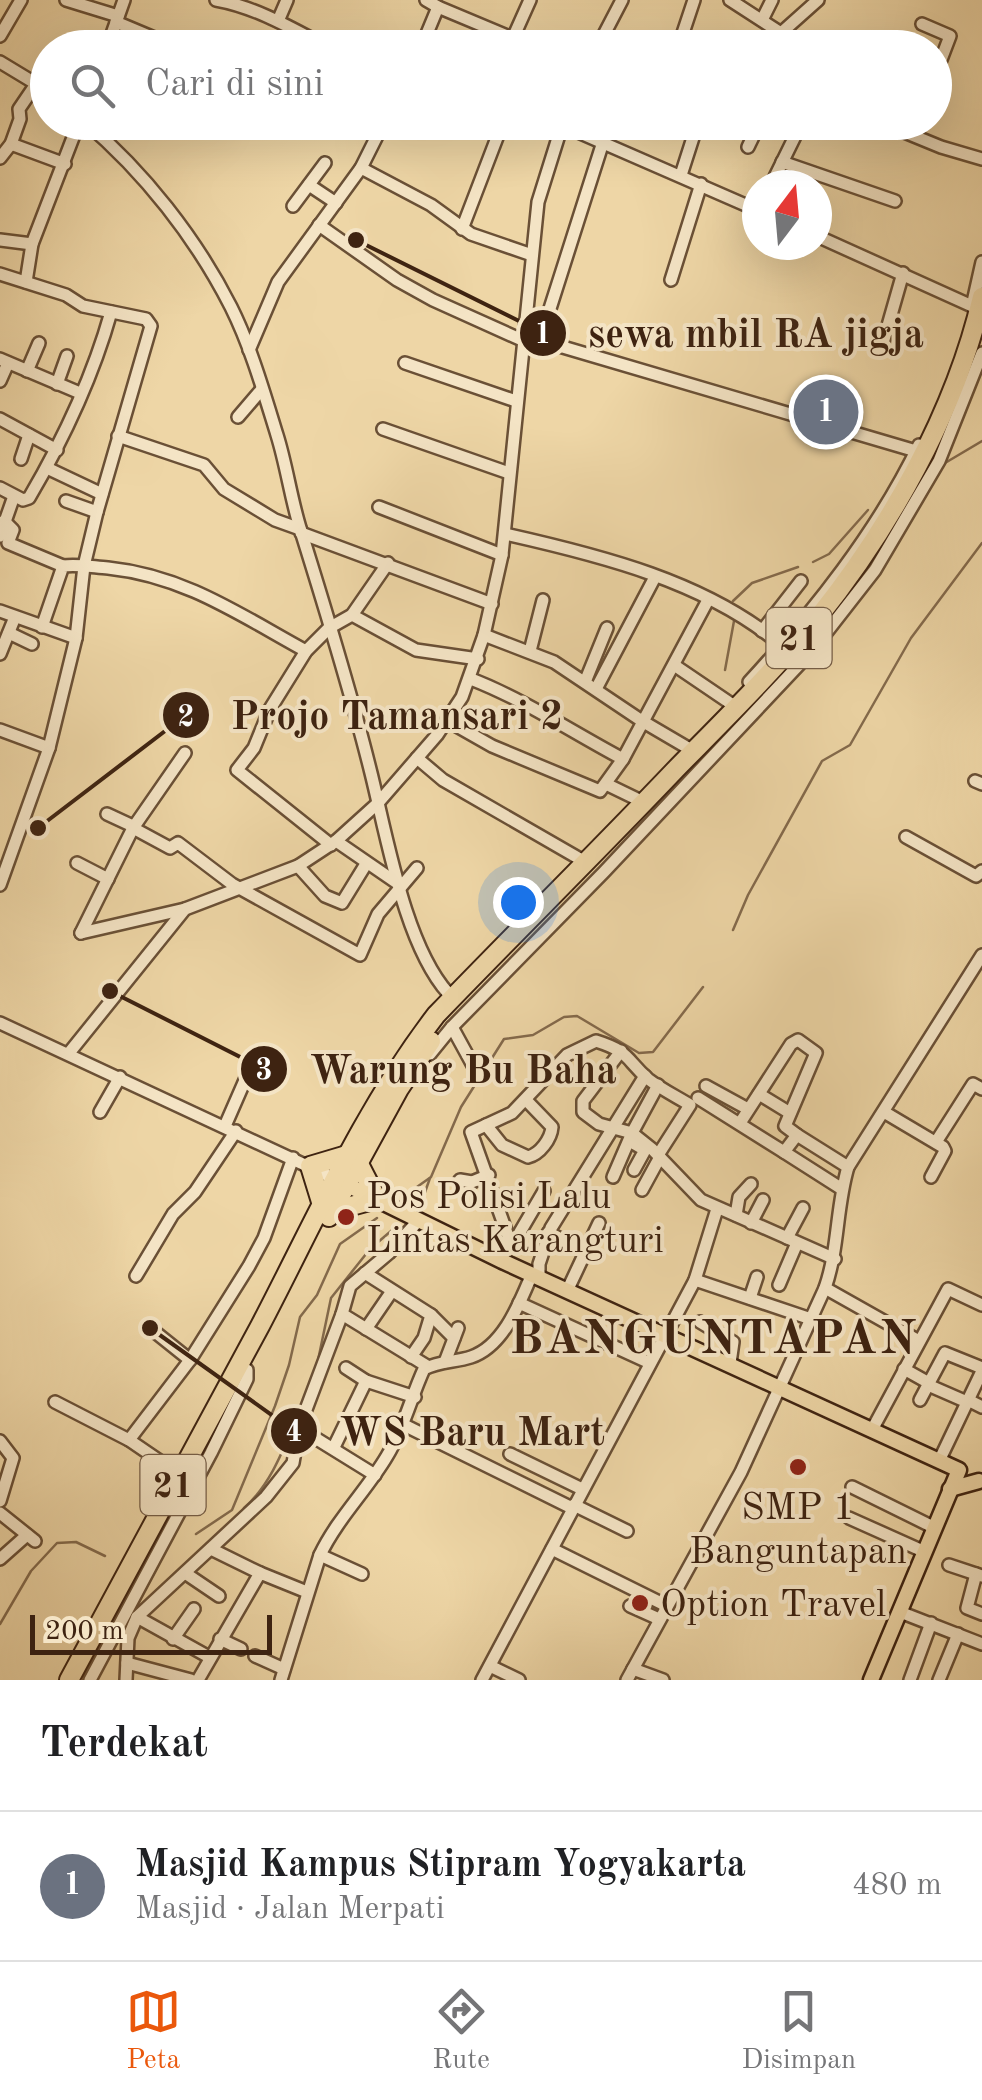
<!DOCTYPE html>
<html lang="id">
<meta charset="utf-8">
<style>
:root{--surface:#fff;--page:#f6f6f6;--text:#202124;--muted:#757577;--line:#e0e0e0;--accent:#ea580c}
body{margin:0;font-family:"Old Standard TT",serif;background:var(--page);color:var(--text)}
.compass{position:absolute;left:742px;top:170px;width:90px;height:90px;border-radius:50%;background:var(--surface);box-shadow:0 10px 40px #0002;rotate:16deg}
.scale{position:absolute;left:30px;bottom:25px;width:242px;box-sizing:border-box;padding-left:10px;border:5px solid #3e2311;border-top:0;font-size:28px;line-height:35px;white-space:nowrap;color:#3e2311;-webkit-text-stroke:8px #f4e4c5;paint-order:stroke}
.you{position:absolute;left:518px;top:902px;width:35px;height:35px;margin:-25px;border:8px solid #fff;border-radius:50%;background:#1a73e8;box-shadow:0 0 0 15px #1a73e833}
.badge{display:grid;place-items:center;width:65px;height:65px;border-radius:50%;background:var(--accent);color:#fff;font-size:32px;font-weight:700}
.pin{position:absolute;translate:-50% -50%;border:5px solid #fff;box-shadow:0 2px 10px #0006}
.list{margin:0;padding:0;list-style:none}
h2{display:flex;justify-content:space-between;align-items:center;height:130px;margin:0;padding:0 40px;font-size:42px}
h2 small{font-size:32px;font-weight:400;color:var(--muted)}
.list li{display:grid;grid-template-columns:65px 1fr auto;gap:30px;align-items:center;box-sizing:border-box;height:150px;padding:0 40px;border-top:2px solid var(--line)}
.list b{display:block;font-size:38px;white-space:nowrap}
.list p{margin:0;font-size:32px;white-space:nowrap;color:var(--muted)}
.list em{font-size:32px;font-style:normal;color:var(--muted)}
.icon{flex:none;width:55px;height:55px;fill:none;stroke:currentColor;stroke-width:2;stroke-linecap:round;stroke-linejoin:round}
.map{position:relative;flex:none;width:982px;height:1680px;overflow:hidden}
.search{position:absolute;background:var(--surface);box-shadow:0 10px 40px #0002;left:30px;right:30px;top:30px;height:110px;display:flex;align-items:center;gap:25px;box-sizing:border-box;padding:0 35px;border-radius:55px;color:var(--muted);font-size:38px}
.sheet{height:280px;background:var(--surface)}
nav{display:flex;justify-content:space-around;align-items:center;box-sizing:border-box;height:140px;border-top:2px solid var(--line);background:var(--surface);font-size:28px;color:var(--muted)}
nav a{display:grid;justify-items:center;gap:5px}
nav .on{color:var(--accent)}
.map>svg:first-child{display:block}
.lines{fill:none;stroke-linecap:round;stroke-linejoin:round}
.stream{stroke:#846a4c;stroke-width:2.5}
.minor-casing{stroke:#6a5036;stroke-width:16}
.major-casing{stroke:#3e2311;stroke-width:19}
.highway-casing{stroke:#3e2311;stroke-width:22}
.minor{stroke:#f4e4c5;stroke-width:11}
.major{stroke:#eed6a6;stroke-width:14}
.highway{stroke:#eed6a6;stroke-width:18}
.poi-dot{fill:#8f2418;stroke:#f4e4c5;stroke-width:4}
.labels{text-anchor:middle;stroke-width:8;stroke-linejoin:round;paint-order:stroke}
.shield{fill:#f4e4c5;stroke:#755d47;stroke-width:2.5}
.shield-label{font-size:35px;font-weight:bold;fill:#3e2311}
.poi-label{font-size:38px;fill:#3e2311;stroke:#f4e4c5;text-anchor:start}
.district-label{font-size:48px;font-weight:bold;letter-spacing:2.5px;fill:#3e2311;stroke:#f4e4c5}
.leader{fill:none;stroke:#3e2311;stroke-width:4}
.callout-dot{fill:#3e2311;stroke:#f4e4c5;stroke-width:4}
.mark-label{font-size:30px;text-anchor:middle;font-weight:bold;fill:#fff}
.callout-label{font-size:40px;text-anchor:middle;font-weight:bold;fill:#3e2311;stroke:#f4e4c5;stroke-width:8;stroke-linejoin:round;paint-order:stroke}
</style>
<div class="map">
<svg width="982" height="1680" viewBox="0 0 982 1680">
<rect width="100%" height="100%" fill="#eed6a6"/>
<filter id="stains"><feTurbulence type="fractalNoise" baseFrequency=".002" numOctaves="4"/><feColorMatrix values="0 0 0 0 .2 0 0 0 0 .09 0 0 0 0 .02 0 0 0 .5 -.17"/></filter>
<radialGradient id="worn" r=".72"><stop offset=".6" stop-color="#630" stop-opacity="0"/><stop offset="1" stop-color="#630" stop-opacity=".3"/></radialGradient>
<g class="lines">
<g class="stream">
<path d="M945,463L982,441"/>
<path d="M813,562L829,554L868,510"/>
<path d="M733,601L752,583L798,567"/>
<path d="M725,670L734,621"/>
<path d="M733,930L748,895L822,761L850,745L911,638L982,543"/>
<path d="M407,1194L431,1177L461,1107L504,1039L533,1035L564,1017L577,1016L639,1053L653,1052L703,987"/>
<path d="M424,1195L430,1178"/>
<path d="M317,1365L331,1298L370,1249L398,1225"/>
<path d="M244,1508C274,1482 286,1441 302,1405"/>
<path d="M196,1534L232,1510L275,1406L289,1365L300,1317L317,1295L340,1244L377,1218"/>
<path d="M0,1624L31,1571L57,1543L76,1542L105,1556"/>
</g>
<defs>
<g id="minor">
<path d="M66,0L118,16"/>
<path d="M216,0C256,7 293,29 329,48"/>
<path d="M730,0L781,33"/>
<path d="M438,7L536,48"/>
<path d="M762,20L772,0"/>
<path d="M278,21L287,0"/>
<path d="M116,22L178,48"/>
<path d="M922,24L950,36L934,78"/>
<path d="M781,33L818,0"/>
<path d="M0,36L21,0"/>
<path d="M513,38L530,0"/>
<path d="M900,43L910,48"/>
<path d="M784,46L789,48"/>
<path d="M107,48L124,0"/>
<path d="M421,48L438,7L426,0"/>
<path d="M597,48L622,0"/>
<path d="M678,48L694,0"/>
<path d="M0,62L48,91"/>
<path d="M85,122C144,172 196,238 231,307C251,347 264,393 277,435C287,467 291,500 301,531C326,611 351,692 371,773C387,837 405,945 448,993"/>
<path d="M555,122L757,210"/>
<path d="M880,122L941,147L982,159"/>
<path d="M11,144L65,164"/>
<path d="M748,147L760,122"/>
<path d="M0,158L11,144L20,119L19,109L36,84"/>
<path d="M782,162L895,201"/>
<path d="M361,168L431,205L471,234L532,255"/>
<path d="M681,175L698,122"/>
<path d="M309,185L336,203"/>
<path d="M771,185L802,122"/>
<path d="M293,206L325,163"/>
<path d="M319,225L397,280L433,300L522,340"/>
<path d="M462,229L503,122"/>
<path d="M817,236L972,306"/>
<path d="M0,240L32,244"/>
<path d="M0,274L66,295L83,306L146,319L151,326L97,512L84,566L76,638L49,748L0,885"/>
<path d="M671,280L701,184"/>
<path d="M26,282L32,244L79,122"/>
<path d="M973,302L982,262"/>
<path d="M522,335L916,451"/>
<path d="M540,340L603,142"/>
<path d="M249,350L278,282L361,168L384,122"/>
<path d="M881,350L903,273"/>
<path d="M0,359L80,393"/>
<path d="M405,363L516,401"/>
<path d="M27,371L39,343"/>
<path d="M0,381L8,363"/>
<path d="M57,384L67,356"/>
<path d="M238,417L262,389"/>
<path d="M0,419L57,450"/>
<path d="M383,429L509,473"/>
<path d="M118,436L204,465L224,489L275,520L300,529"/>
<path d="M21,459L29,435"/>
<path d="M47,468L102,494"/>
<path d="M0,488L23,500L29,498C63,440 93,376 111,312"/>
<path d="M66,501L97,512"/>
<path d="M379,507L502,555"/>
<path d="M4,521L13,530L8,543L63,566"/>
<path d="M301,533L492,604"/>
<path d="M505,534C599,555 708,582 782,646"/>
<path d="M0,536L14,496"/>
<path d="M0,611L76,638"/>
<path d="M352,615L416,650L478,659"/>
<path d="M42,627L63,566C77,564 93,567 108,568C185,576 240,615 306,651"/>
<path d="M762,631L801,581"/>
<path d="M9,633L32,644"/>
<path d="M484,635L554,662L642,721L688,748"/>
<path d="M530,651L543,600"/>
<path d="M0,654L15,617"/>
<path d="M674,665L730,703"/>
<path d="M471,679C525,700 572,732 623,759"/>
<path d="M585,682L607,628"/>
<path d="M749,682C814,611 877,532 919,445"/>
<path d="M596,689L655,577"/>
<path d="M448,721L492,746L600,791L623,759L708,600"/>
<path d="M0,730L49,748"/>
<path d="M417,758L443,780L580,859"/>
<path d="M975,781L982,784"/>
<path d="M606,784L639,800"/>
<path d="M107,814L135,827"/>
<path d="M133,828L170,848L178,843L232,884L360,955L378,914L417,868"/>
<path d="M906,837L976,876L982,871"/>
<path d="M336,841L400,885"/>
<path d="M331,845L237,770L254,748L270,709L306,651L329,628L352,615L388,563"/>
<path d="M77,863L108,879"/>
<path d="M298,866L325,896L342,903L366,864"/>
<path d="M81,933L133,828L185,753"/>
<path d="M81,933L185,909"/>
<path d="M0,1023L335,1179"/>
<path d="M452,1027L475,1069"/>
<path d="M621,1051L583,1101V1112L599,1124L632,1133L652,1149L701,1200L835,1259"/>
<path d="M69,1053L185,909L298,866L336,841L378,803L437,735L462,697L484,635L502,555L538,202L563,122"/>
<path d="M430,1054L452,1027L604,872L811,652L875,570L939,461L982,353"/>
<path d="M706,1086L748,1109"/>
<path d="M759,1094L790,1113"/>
<path d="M698,1098L784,1152L797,1135L848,1167"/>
<path d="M100,1112L120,1077"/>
<path d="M884,1112L943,1147L945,1151L931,1177"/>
<path d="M740,1123L791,1044L798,1040L816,1053L785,1126L797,1135"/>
<path d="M486,1125L502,1145L528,1157C540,1154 551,1139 552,1127L526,1100"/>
<path d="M225,1126L253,1062"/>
<path d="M936,1142L973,1084L982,1089"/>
<path d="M633,1143L645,1150L634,1170"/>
<path d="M784,1152L842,1189"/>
<path d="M613,1177L632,1133L658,1085"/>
<path d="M460,1180L472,1182L489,1175"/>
<path d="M642,1190L660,1157"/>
<path d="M736,1215L739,1197L751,1184"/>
<path d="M419,1220L389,1253L350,1286L342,1314L427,1366"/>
<path d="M751,1223L763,1200"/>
<path d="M520,1232L544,1191"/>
<path d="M548,1233L585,1250"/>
<path d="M787,1238L803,1208"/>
<path d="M502,1261L508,1236L471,1132L512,1113L567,1055L596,1041C631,1052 625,1059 648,1079C661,1089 677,1097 690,1105L658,1155"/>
<path d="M365,1273L431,1315L424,1338L411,1357"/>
<path d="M136,1276L173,1214L195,1192L236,1131"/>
<path d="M539,1276V1264L551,1228L645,1076"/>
<path d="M695,1280L811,1319"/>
<path d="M779,1285L797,1243"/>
<path d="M825,1288L919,1341"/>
<path d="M568,1289L599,1223"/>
<path d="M750,1298L757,1277"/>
<path d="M519,1303L650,1363"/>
<path d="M342,1314L299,1428L375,1475"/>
<path d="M431,1315L454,1338"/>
<path d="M700,1322L733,1342L730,1363"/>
<path d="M366,1329L392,1291"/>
<path d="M155,1332L190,1360"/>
<path d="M445,1362L458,1328"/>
<path d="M346,1368L366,1381L415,1397"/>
<path d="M904,1369L929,1383L945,1353L982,1368"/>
<path d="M928,1385L967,1402"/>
<path d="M920,1400L929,1383"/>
<path d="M968,1400L982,1407"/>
<path d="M55,1402L129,1440L173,1470"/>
<path d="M404,1425L572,1508"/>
<path d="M873,1428L948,1289L982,1305"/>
<path d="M129,1440L190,1360L249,1266L264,1238L293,1158"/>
<path d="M0,1441L13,1458L0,1501"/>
<path d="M334,1447L366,1381"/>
<path d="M510,1454L582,1489"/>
<path d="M940,1459L982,1371"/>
<path d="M852,1487L935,1528"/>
<path d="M574,1505L627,1531"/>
<path d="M0,1513L35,1541"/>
<path d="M849,1518L925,1552"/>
<path d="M211,1549L260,1573"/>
<path d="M552,1549L665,1605"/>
<path d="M320,1555L362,1574"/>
<path d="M0,1559L27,1535"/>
<path d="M949,1565L982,1576"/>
<path d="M185,1573L219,1596"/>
<path d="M976,1574L967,1608L982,1614"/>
<path d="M630,1606L659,1619"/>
<path d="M900,1612L982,1644"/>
<path d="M137,1617L209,1657"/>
<path d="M173,1639L194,1609"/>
<path d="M220,1639L241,1649"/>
<path d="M255,1656L284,1669"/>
<path d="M127,1663L191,1680"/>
<path d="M490,1666L519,1680"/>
<path d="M633,1669L663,1680"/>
<path d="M90,1680L211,1453L247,1379V1370"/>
<path d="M126,1680L128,1638L137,1617L266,1497L293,1463L299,1428"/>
<path d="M198,1680L260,1573L307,1592"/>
<path d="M281,1680L320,1555C337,1519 367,1490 387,1456C404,1428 411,1397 424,1369C439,1361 456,1362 471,1357C504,1346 520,1302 532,1274"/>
<path d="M482,1680L695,1280L717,1209"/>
<path d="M627,1680L741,1472L825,1288C839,1248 836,1207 848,1167L982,955"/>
<path d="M910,1680L931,1623"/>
<path d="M939,1680L958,1634"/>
</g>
<g id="major">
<path d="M341,1182L502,1261L959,1470L871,1680"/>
<path d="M950,1489L979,1481"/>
</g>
<g id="highway">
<path d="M322,1205L310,1166L347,1155"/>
<path d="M333,1211L377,1199L358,1162"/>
<path d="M329,1217L399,1089L431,1041"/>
<path d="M69,1680C132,1562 197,1444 260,1326C315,1221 363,1110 436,1015C515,933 596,853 675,770C723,721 772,673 816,620C890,528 955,413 982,297"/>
</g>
</defs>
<use href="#minor" class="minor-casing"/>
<use href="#major" class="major-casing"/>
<use href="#highway" class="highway-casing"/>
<use href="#minor" class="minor"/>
<use href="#major" class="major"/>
<use href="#highway" class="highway"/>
</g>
<g class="poi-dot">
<circle cx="346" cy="1217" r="10"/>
<circle cx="798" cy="1467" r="10"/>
<circle cx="640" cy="1603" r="10"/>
</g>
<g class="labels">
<g class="shield">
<rect x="766.5" y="608" width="65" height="60" rx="8"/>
<rect x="140.5" y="1455" width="65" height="60" rx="8"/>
</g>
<g class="shield-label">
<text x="799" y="650">21</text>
<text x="173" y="1497">21</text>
</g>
<g class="poi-label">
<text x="366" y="1208">Pos Polisi Lalu<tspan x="366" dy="44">Lintas Karangturi</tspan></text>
<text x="798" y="1519" text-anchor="middle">SMP 1<tspan x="798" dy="44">Banguntapan</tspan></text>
<text x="660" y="1616">Option Travel</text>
</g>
<g class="district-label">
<text x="714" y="1353">BANGUNTAPAN</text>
</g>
</g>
<path class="leader" d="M356 240L543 333M38 828L186 715M110 991L264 1069M150 1328L294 1431"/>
<g class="callout-dot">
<circle cx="356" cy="240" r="10"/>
<circle cx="38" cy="828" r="10"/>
<circle cx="110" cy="991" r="10"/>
<circle cx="150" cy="1328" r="10"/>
<circle cx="543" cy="333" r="25"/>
<circle cx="186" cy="715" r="25"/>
<circle cx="264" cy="1069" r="25"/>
<circle cx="294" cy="1431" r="25"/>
</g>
<g class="mark-label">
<text x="543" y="343">1</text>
<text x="186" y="726">2</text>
<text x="264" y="1079">3</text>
<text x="294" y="1441">4</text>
</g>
<g class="callout-label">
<text x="756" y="347">sewa mbil RA jigja</text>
<text x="397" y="729">Projo Tamansari 2</text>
<text x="463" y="1083">Warung Bu Baha</text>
<text x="472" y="1445">WS Baru Mart</text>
</g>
<rect width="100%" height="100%" filter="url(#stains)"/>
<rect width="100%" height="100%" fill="url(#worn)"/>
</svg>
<svg class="compass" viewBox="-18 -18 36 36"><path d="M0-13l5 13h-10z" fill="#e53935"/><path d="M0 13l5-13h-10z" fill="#757577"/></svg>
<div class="scale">200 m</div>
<div class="you"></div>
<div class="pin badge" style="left:826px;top:412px;background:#6b7280">1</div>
<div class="search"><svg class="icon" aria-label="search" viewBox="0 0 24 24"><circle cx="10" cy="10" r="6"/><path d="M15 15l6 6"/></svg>Cari di sini</div>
</div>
<section class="sheet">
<h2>Terdekat<small></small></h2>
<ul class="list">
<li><span class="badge" style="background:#6b7280">1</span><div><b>Masjid Kampus Stipram Yogyakarta</b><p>Masjid · Jalan Merpati</p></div><em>480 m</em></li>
</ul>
</section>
<nav>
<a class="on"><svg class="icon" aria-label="map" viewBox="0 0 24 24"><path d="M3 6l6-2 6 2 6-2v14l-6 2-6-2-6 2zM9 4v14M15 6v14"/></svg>Peta</a>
<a><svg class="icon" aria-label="directions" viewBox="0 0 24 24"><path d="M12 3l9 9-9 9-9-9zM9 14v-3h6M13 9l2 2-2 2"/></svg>Rute</a>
<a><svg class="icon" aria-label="saved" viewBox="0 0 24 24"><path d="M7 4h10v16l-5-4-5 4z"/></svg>Disimpan</a>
</nav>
